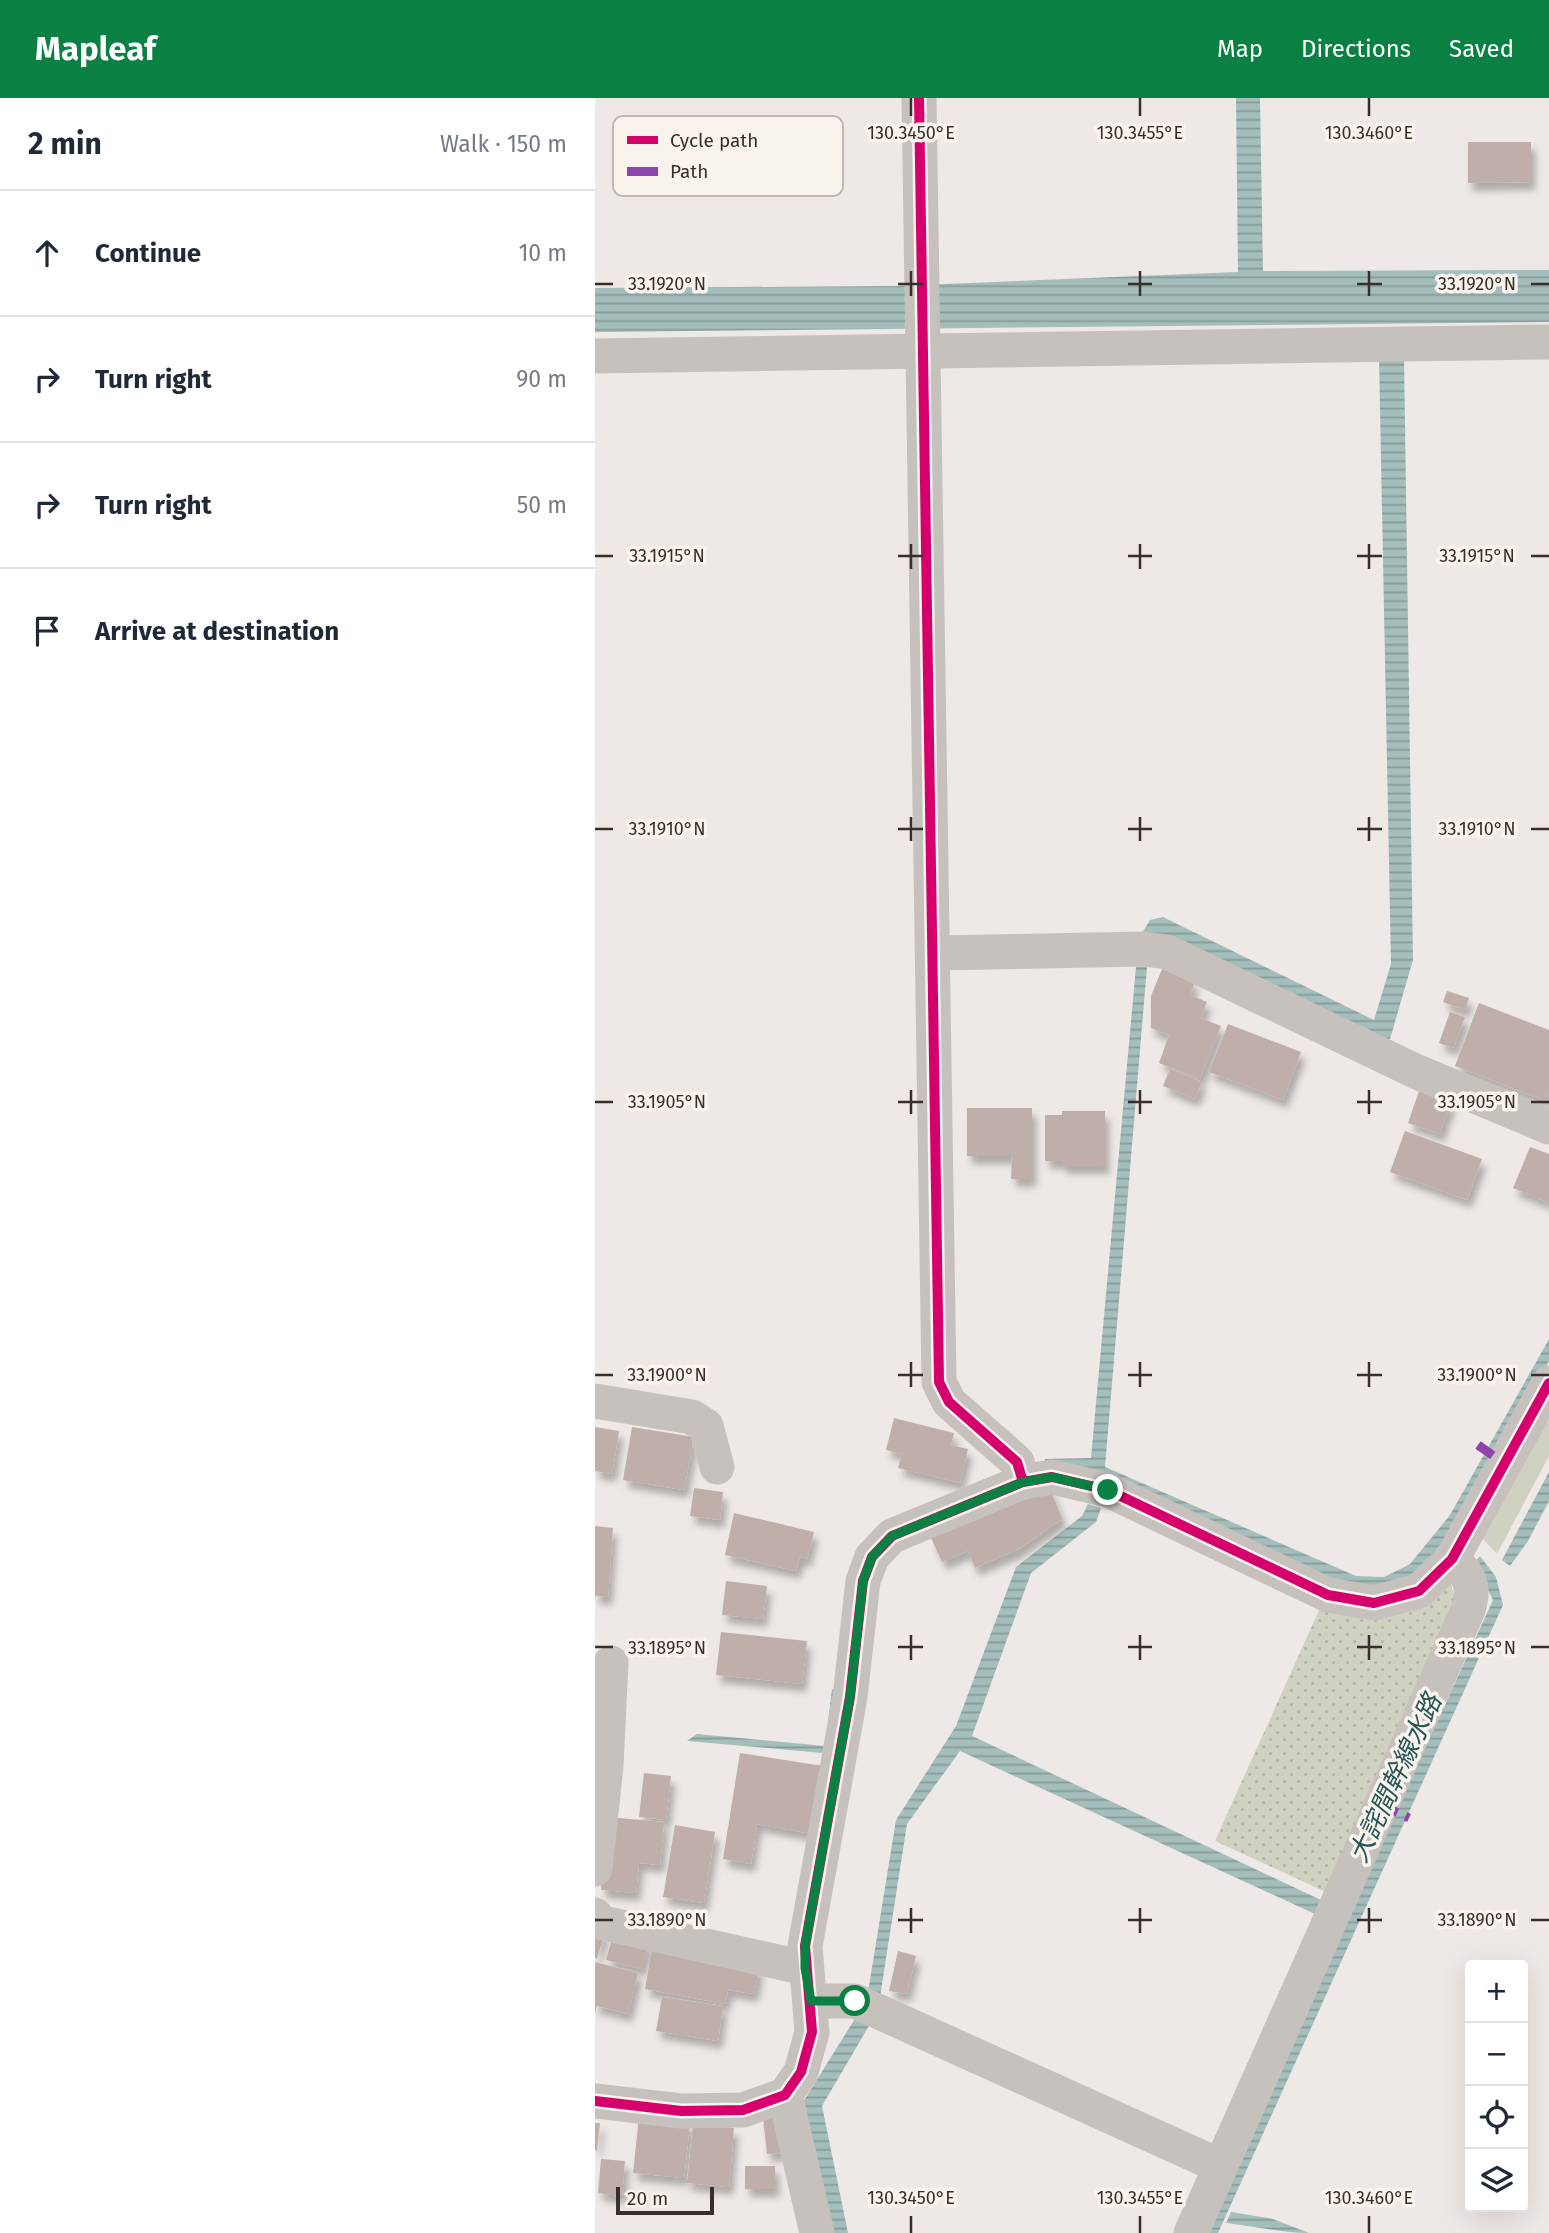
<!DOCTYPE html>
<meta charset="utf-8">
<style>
:root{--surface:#fff;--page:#f6f6f7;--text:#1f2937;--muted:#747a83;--line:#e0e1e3;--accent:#0b8043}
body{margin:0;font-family:"Fira Sans","Noto Sans JP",sans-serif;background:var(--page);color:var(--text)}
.controls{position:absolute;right:21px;bottom:21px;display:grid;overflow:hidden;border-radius:7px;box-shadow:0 7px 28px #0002}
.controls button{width:63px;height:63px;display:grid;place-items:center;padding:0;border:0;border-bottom:2px solid var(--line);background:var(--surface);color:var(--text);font:35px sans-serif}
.scale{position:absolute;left:21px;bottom:18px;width:98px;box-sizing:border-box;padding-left:7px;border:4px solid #382f2c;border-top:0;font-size:19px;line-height:24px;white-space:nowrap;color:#382f2c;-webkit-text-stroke:5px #f9f3ee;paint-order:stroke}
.stop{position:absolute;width:21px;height:21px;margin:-16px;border:5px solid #0b8043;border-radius:50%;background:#fff}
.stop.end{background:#0b8043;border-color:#fff;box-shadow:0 2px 7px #0008}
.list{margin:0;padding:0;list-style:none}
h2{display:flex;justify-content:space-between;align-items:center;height:91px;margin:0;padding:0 28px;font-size:30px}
h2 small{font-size:23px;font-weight:400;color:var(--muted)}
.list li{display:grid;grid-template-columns:46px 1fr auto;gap:21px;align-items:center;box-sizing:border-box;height:126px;padding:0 28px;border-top:2px solid var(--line)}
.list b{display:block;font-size:26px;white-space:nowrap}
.list em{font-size:23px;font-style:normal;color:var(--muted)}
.icon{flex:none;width:38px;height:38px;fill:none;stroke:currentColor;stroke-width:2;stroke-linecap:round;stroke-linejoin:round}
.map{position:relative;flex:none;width:954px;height:2135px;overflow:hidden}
header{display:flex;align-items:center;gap:42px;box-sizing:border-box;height:98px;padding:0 35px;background:var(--accent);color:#fff}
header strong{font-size:33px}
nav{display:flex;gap:38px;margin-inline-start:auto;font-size:24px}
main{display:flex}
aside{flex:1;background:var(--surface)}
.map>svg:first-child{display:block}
.grass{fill:url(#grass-dots)}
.garden{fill:#d0d2c1}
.water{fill:url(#water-rules)}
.building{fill:#bfaeaa;filter:url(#shadow)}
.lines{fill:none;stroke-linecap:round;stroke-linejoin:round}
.street{stroke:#c7c1be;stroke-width:35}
.quiet{stroke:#8e44ad;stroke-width:9;stroke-dasharray:18 9;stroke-linecap:butt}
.cycleway-casing{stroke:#f9f3ee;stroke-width:15}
.cycleway{stroke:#d6006c;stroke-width:10}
.route{stroke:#0b8043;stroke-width:9}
.ticks{fill:none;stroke:#382f2c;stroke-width:2.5}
.labels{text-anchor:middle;stroke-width:7;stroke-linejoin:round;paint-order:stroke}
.water-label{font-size:26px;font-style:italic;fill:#265554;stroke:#f9f3ee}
.key{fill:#f9f3ee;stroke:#bfb8b4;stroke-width:2}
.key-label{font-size:19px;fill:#382f2c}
.ticks-label{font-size:18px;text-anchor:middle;fill:#382f2c;stroke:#f9f3ee;stroke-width:7;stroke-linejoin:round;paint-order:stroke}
</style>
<header>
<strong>Mapleaf</strong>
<nav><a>Map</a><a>Directions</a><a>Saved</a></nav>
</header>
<main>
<aside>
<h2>2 min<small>Walk · 150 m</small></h2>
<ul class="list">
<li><svg class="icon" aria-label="ahead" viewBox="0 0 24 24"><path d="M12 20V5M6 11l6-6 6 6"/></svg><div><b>Continue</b></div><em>10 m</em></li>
<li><svg class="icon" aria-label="right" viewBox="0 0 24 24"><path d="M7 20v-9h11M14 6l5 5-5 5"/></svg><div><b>Turn right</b></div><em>90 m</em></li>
<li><svg class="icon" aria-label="right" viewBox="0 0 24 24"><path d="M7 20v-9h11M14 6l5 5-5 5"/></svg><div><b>Turn right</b></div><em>50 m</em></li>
<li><svg class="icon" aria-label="arrive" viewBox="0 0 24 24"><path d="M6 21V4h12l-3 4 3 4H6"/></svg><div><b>Arrive at destination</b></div></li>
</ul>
</aside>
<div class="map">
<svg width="954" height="2135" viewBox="0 0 954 2135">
<defs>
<pattern id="grass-dots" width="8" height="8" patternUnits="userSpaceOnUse" patternTransform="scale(1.75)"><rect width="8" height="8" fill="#d0d2c1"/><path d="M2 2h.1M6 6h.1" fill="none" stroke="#b3b5a6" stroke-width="1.8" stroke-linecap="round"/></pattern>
<pattern id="water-rules" width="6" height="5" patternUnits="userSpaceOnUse" patternTransform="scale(1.75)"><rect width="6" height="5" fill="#a4bebb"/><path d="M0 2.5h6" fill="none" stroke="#879b98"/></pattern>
<filter id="shadow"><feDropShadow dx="4.5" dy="8" stdDeviation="3.5" flood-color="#0004"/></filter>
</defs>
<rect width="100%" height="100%" fill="#eee9e6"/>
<path class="grass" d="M854,1480L861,1504L735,1796L620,1743L725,1510Z"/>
<path class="garden" d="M954,1309V1358L902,1456L886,1439Z"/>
<g class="water">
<path d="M641,0H665L668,173L954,172V224L0,234V190L299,188L643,174Z"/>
<path d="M784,259H809L818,862L795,941L783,943L547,835L555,822L568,819L779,922L796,866Z"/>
<path d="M541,869H552L510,1369L761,1478L789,1479L815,1466L855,1417L954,1241V1263L861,1428L822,1475L794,1487H752L450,1367V1361L496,1360Z"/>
<path d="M954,1374V1403L933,1443L915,1468L907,1462Z"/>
<path d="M493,1406L506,1410L501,1424L436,1475L377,1638L726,1802L720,1816L365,1653L312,1726L285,1899L273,1894L301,1722L361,1628L421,1469L487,1418Z"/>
<path d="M885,1458L901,1479L908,1507L623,2135H608L898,1502L879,1465Z"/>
<path d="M237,1591L245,1593L228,1655L92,1643L102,1636L230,1648Z"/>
<path d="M261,1919L275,1926L227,2008L253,2135H237L208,2004Z"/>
<path d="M636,2114L678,2121L714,2135C686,2135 659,2128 631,2125Z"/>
</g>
<g class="building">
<path d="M873,44H936V84L873,85Z"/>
<path d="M567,871L600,884L595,897L612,904L606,920L626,928L605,981L564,965L574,937L556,930V898Z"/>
<path d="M852,893L874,900L870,912L848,904Z"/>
<path d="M884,905L954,932V996L951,1003L860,968Z"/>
<path d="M855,914L870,919L859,950L844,945Z"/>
<path d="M633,926L706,954L688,1002L614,974Z"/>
<path d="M575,971L607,984L600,1001L568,988Z"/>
<path d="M824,993L856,1004L845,1036L813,1025Z"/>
<path d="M372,1010H437V1081H416L417,1058H372Z"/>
<path d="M467,1013H510V1068H467V1063H450V1017H467Z"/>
<path d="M810,1033L887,1061L872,1102L795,1074Z"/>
<path d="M935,1049L954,1056V1105L918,1090Z"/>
<path d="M299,1320L359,1335L356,1347L373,1351L365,1385L303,1370L307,1356L291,1352Z"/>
<path d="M0,1329L24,1333L17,1376L0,1373Z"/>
<path d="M37,1329L99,1339L89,1392L28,1382Z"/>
<path d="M99,1390L128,1394L125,1422L95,1418Z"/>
<path d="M455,1390L467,1421L424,1451L380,1470L373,1453L347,1464L336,1440Z"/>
<path d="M139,1415L219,1434L212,1461L205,1459L201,1473L130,1457Z"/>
<path d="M0,1428L18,1430L13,1499L0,1498Z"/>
<path d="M131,1483L172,1488L168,1521L127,1517Z"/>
<path d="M126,1534L212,1543L207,1586L121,1577Z"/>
<path d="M145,1655L228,1668L217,1736L162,1726L156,1766L128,1761Z"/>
<path d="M49,1675L76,1678L71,1722L44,1719Z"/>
<path d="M12,1719L69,1724L65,1767L44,1765L41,1795L6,1792Z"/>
<path d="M80,1727L120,1734L109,1805L68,1799Z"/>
<path d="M0,1831L10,1833L2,1861L0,1860Z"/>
<path d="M19,1834L54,1844L46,1871L11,1862Z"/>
<path d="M57,1849L164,1869L159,1896L133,1892L130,1906L50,1891Z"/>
<path d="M303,1853L321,1858L312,1896L294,1893Z"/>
<path d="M0,1864L43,1875L33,1916L2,1908L0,1914Z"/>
<path d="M67,1899L128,1908L123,1943L61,1933Z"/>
<path d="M44,2019L95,2025L89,2080L38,2075Z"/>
<path d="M183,2019L187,2055L172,2056L168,2020Z"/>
<path d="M0,2025H5L2,2053L0,2052Z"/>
<path d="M98,2026L139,2030L134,2089L92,2085Z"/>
<path d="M6,2061L30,2063L27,2098L3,2095Z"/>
<rect x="150" y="2068" width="30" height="23"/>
</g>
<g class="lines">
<g class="street">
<path d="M324,0L344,1284L354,1304L422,1364L428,1384"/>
<path d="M0,258L954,244"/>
<path d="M340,855L549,851L572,854L820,973L954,1029"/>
<path d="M0,1303L97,1319L111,1328L122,1369"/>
<path d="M0,1771L11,1668L16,1565"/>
<path d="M0,1817L4,1824L210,1870"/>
<path d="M217,1903H260L625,2068"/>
<path d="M190,1997L222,2135"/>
<path d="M0,2003L86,2013L148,2012L190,1997L206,1974L217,1934L210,1848L255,1599L268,1483L277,1459L297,1438L428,1384L457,1379L513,1392L733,1497L779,1505L824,1493L857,1461L954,1285"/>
<path d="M596,2135L873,1512C880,1488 876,1478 857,1461"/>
</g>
<g class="quiet">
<path d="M883,1347L910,1366"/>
<path d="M786,1707L814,1720"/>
</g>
<defs>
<g id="cycleway">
<path d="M324,0L344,1284L354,1304L422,1364L428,1384"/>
<path d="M0,2003L86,2013L148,2012L190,1997L206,1974L217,1934L210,1848L255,1599L268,1483L277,1459L297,1438L428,1384L457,1379L513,1392L733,1497L779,1505L824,1493L857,1461L954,1285"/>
</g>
</defs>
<use href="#cycleway" class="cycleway-casing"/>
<use href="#cycleway" class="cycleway"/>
</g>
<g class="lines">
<path class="route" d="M260,1903H216L210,1870V1848L255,1599L268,1483L277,1459L297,1438L428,1384L457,1379L513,1392"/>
</g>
<path class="ticks" d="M316,0V18M545,0V18M774,0V18M316,173V198M545,173V198M774,173V198M0,186H18M303,186H328M533,186H557M762,186H787M936,186H954M316,446V471M545,446V471M774,446V471M0,458H18M303,458H328M533,458H557M762,458H787M936,458H954M316,719V743M545,719V743M774,719V743M0,731H18M303,731H328M533,731H557M762,731H787M936,731H954M316,992V1016M545,992V1016M774,992V1016M0,1004H18M303,1004H328M533,1004H557M762,1004H787M936,1004H954M316,1264V1289M545,1264V1289M774,1264V1289M0,1277H18M303,1277H328M533,1277H557M762,1277H787M936,1277H954M316,1537V1562M545,1537V1562M774,1537V1562M0,1549H18M303,1549H328M533,1549H557M762,1549H787M936,1549H954M316,1810V1835M545,1810V1835M774,1810V1835M0,1822H18M303,1822H328M533,1822H557M762,1822H787M936,1822H954M316,2118V2135M545,2118V2135M774,2118V2135"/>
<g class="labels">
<g class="water-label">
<text transform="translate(800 1680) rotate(-65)" y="9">大詫間幹線水路</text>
</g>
</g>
<rect x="18" y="18" width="230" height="80" rx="10" class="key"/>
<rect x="32" y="38" width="31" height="8" fill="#d6006c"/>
<rect x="32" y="69" width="31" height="9" fill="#8e44ad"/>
<g class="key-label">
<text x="75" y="49">Cycle path</text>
<text x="75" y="80">Path</text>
</g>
<g class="ticks-label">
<text x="316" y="41">130.3450°E</text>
<text x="545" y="41">130.3455°E</text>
<text x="774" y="41">130.3460°E</text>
<text x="72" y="192">33.1920°N</text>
<text x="882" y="192">33.1920°N</text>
<text x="72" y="464">33.1915°N</text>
<text x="882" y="464">33.1915°N</text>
<text x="72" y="737">33.1910°N</text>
<text x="882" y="737">33.1910°N</text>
<text x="72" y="1010">33.1905°N</text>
<text x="882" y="1010">33.1905°N</text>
<text x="72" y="1283">33.1900°N</text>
<text x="882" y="1283">33.1900°N</text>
<text x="72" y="1556">33.1895°N</text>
<text x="882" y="1556">33.1895°N</text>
<text x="72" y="1828">33.1890°N</text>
<text x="882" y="1828">33.1890°N</text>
<text x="316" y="2106">130.3450°E</text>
<text x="545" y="2106">130.3455°E</text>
<text x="774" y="2106">130.3460°E</text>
</g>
</svg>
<div class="controls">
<button>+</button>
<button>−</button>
<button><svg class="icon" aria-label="locate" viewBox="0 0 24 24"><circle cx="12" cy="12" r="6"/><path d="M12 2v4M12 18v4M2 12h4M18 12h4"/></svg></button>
<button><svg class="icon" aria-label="layers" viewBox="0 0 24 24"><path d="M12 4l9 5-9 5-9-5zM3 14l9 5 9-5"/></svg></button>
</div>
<div class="scale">20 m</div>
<div class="stop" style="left:260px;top:1903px"></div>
<div class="stop end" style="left:513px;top:1392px"></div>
</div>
</main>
